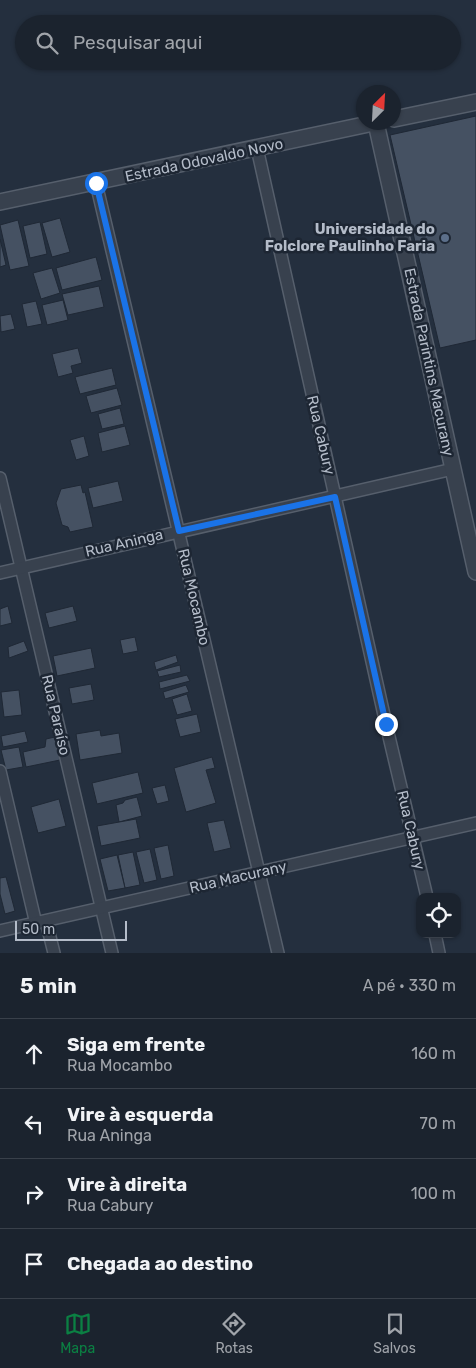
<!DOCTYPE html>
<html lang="pt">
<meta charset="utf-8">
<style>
:root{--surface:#1b232e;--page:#282f3a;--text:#f1f3f6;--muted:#a0a4aa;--line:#39404a;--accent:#0b8043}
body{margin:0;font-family:Rubik,sans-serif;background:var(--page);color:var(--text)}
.controls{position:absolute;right:15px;bottom:15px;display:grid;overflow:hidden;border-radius:10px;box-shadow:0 1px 4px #0004}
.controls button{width:45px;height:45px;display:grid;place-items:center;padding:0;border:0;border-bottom:1px solid var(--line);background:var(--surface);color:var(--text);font:25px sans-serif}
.compass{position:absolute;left:356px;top:85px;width:45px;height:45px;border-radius:50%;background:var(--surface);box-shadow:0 1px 4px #0004;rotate:24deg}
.scale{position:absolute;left:15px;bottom:12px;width:112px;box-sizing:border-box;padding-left:5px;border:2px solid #b4bcc9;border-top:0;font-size:14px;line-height:18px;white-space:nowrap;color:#b4bcc9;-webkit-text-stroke:4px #1d2633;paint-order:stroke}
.stop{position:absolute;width:15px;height:15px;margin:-11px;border:4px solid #1a73e8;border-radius:50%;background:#fff}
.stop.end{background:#1a73e8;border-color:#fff;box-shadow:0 1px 5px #0008}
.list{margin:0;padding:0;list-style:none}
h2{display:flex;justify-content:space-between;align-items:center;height:65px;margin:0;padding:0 20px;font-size:21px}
h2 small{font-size:16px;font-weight:400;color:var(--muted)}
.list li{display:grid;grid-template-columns:32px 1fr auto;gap:15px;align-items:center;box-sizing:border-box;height:70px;padding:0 20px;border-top:1px solid var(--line)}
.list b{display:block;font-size:19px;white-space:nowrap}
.list p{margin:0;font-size:16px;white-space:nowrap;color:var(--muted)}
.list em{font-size:16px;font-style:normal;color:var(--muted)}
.icon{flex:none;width:28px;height:28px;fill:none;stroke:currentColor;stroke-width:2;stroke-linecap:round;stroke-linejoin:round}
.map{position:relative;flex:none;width:476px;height:953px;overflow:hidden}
.search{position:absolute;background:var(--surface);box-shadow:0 1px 4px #0004;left:15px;right:15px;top:15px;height:55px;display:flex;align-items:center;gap:12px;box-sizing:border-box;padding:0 18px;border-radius:28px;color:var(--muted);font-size:19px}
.sheet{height:345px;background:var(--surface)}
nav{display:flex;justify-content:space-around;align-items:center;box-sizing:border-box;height:70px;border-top:1px solid var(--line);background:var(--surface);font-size:14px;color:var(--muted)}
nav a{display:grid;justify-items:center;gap:2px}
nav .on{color:var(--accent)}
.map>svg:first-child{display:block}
.building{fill:#455162;stroke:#1f2835}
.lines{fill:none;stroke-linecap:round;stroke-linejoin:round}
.minor-casing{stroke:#565f6c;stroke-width:14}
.tertiary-casing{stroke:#565f6c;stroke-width:18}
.minor{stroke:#38414e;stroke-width:11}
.tertiary{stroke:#38414e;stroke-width:15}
.route{stroke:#1a73e8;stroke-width:6}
.service-dot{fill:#5c6f8a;stroke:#1d2633;stroke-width:2}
.labels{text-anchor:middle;stroke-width:5;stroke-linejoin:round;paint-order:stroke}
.street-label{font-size:15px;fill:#b4bcc9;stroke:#1d2633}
.poi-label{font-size:15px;font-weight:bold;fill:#b4bcc9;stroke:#1d2633;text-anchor:end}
</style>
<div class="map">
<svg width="476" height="953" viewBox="0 0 476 953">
<rect width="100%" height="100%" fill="#242f3e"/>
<g class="building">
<path d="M476,116V340L440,348L390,135Z"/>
<path d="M60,218L70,252L52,257L42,223Z"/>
<path d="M18,220L29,266L10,270L0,225Z"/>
<path d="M40,222L47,254L30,258L23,226Z"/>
<path d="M0,239L6,265L0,267Z"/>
<path d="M96,257L102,280L62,290L56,268Z"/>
<path d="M52,268L60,293L41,299L33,273Z"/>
<path d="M99,286L104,307L68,315L62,294Z"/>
<path d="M63,300L68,320L47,325L42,305Z"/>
<path d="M36,301L42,324L27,327L22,304Z"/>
<path d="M11,314L15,329L1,332L0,316Z"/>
<path d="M78,348L82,363L71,366L73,373L58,377L52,354Z"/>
<path d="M112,368L116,385L80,394L75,377Z"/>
<path d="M117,388L122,405L91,413L86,396Z"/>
<path d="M120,408L124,424L102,429L98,414Z"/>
<path d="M125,426L130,445L102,452L98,433Z"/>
<path d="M84,436L89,456L76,460L70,440Z"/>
<path d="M118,481L123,501L93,508L88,488Z"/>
<path d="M81,485L83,493L85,492L93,527L70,532L68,527L62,525L56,503L61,489Z"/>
<path d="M8,606L12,623L0,626V609Z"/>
<path d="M73,606L77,621L49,628L45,613Z"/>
<path d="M135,637L138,651L123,654L120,640Z"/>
<path d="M24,641L28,651L9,658L8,647Z"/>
<path d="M91,648L95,668L57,676L53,656Z"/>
<path d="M176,655L178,662L156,670L154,662Z"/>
<path d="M180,665L181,672L159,677L157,671Z"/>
<path d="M187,675L190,681L160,689L159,682Z"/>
<path d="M91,684L94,700L72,704L69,688Z"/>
<path d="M186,685L189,692L165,699L163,692Z"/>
<path d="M19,690L22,715L4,717L1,692Z"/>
<path d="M187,694L192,711L177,715L172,699Z"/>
<path d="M197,714L201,732L180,737L175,719Z"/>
<path d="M100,730L101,736L119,733L122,753L80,760L76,734Z"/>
<path d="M25,731L28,742L3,747L1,736Z"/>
<path d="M55,737L60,760L26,767L23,752L45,747L46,739Z"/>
<path d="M19,747L23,767L6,770L1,750Z"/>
<path d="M212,757L215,768L206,770L216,803L186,812L174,768Z"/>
<path d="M138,772L143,793L97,804L92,783Z"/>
<path d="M165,785L169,801L157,804L152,788Z"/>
<path d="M137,797L142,816L119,822L116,805L123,803L125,800Z"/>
<path d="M59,799L66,826L38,833L31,807Z"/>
<path d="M136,819L140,838L101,846L97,826Z"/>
<path d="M224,820L231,848L214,852L207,823Z"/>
<path d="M168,845L174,876L161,879L154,848Z"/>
<path d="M150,849L157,880L144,883L136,852Z"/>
<path d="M133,852L140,885L125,888L118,855Z"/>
<path d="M117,855L125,888L108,891L100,859Z"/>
<path d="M6,877L15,911L5,914L0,894V878Z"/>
</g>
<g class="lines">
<defs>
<g id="minor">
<path d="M257,148L386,724L427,897"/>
<path d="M96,183L278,953"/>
<path d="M0,478L112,953"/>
<path d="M0,573L453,469"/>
<path d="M0,771L36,924"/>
<path d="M46,921L54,953"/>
<path d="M0,931L476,823"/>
<path d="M435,934L439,953"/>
</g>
<g id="tertiary">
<path d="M394,119L476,102"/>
<path d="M376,123L476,572"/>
<path d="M0,202L378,122"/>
</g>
</defs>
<use href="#minor" class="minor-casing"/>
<use href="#tertiary" class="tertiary-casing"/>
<use href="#minor" class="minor"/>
<use href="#tertiary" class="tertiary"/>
</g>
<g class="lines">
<path class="route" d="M96,183L179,531L335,497L386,724"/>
</g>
<circle class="service-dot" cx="445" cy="238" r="5"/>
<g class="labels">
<g class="street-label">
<text transform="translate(204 160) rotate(-12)" y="5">Estrada Odovaldo Novo</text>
<text transform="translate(429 362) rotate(78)" y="5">Estrada Parintins Macurany</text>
<text transform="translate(321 435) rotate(77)" y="5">Rua Cabury</text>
<text transform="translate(124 543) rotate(-13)" y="5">Rua Aninga</text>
<text transform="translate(194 597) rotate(77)" y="5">Rua Mocambo</text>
<text transform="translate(56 715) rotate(77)" y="5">Rua Paraíso</text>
<text transform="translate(411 830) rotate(77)" y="5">Rua Cabury</text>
<text transform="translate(238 877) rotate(-13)" y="5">Rua Macurany</text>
</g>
<g class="poi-label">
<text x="435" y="234">Universidade do<tspan x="435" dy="17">Folclore Paulinho Faria</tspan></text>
</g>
</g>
</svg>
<div class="controls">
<button><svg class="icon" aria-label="locate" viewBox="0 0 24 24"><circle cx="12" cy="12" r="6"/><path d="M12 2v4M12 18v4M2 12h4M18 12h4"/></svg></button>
</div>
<svg class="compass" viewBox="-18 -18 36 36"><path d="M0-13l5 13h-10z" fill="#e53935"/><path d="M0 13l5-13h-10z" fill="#a0a4aa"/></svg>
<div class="scale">50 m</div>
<div class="stop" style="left:96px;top:183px"></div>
<div class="stop end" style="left:386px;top:724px"></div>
<div class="search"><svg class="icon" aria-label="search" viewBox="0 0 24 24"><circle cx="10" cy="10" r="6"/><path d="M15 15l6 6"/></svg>Pesquisar aqui</div>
</div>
<section class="sheet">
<h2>5 min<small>A pé · 330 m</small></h2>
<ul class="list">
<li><svg class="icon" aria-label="ahead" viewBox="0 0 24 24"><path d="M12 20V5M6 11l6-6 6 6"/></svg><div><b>Siga em frente</b><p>Rua Mocambo</p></div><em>160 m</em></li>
<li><svg class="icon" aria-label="left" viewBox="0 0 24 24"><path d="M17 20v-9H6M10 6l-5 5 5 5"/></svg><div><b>Vire à esquerda</b><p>Rua Aninga</p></div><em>70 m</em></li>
<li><svg class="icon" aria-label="right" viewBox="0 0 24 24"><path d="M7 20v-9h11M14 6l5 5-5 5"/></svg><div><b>Vire à direita</b><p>Rua Cabury</p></div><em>100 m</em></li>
<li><svg class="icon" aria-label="arrive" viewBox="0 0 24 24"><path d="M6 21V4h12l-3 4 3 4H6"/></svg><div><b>Chegada ao destino</b></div></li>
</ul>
</section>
<nav>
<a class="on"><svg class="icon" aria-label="map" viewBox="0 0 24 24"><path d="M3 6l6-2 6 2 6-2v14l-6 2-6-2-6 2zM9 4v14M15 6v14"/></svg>Mapa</a>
<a><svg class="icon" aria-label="directions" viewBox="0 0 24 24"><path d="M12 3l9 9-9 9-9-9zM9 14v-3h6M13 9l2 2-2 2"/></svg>Rotas</a>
<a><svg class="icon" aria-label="saved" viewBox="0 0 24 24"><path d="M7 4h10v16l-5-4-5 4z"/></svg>Salvos</a>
</nav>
